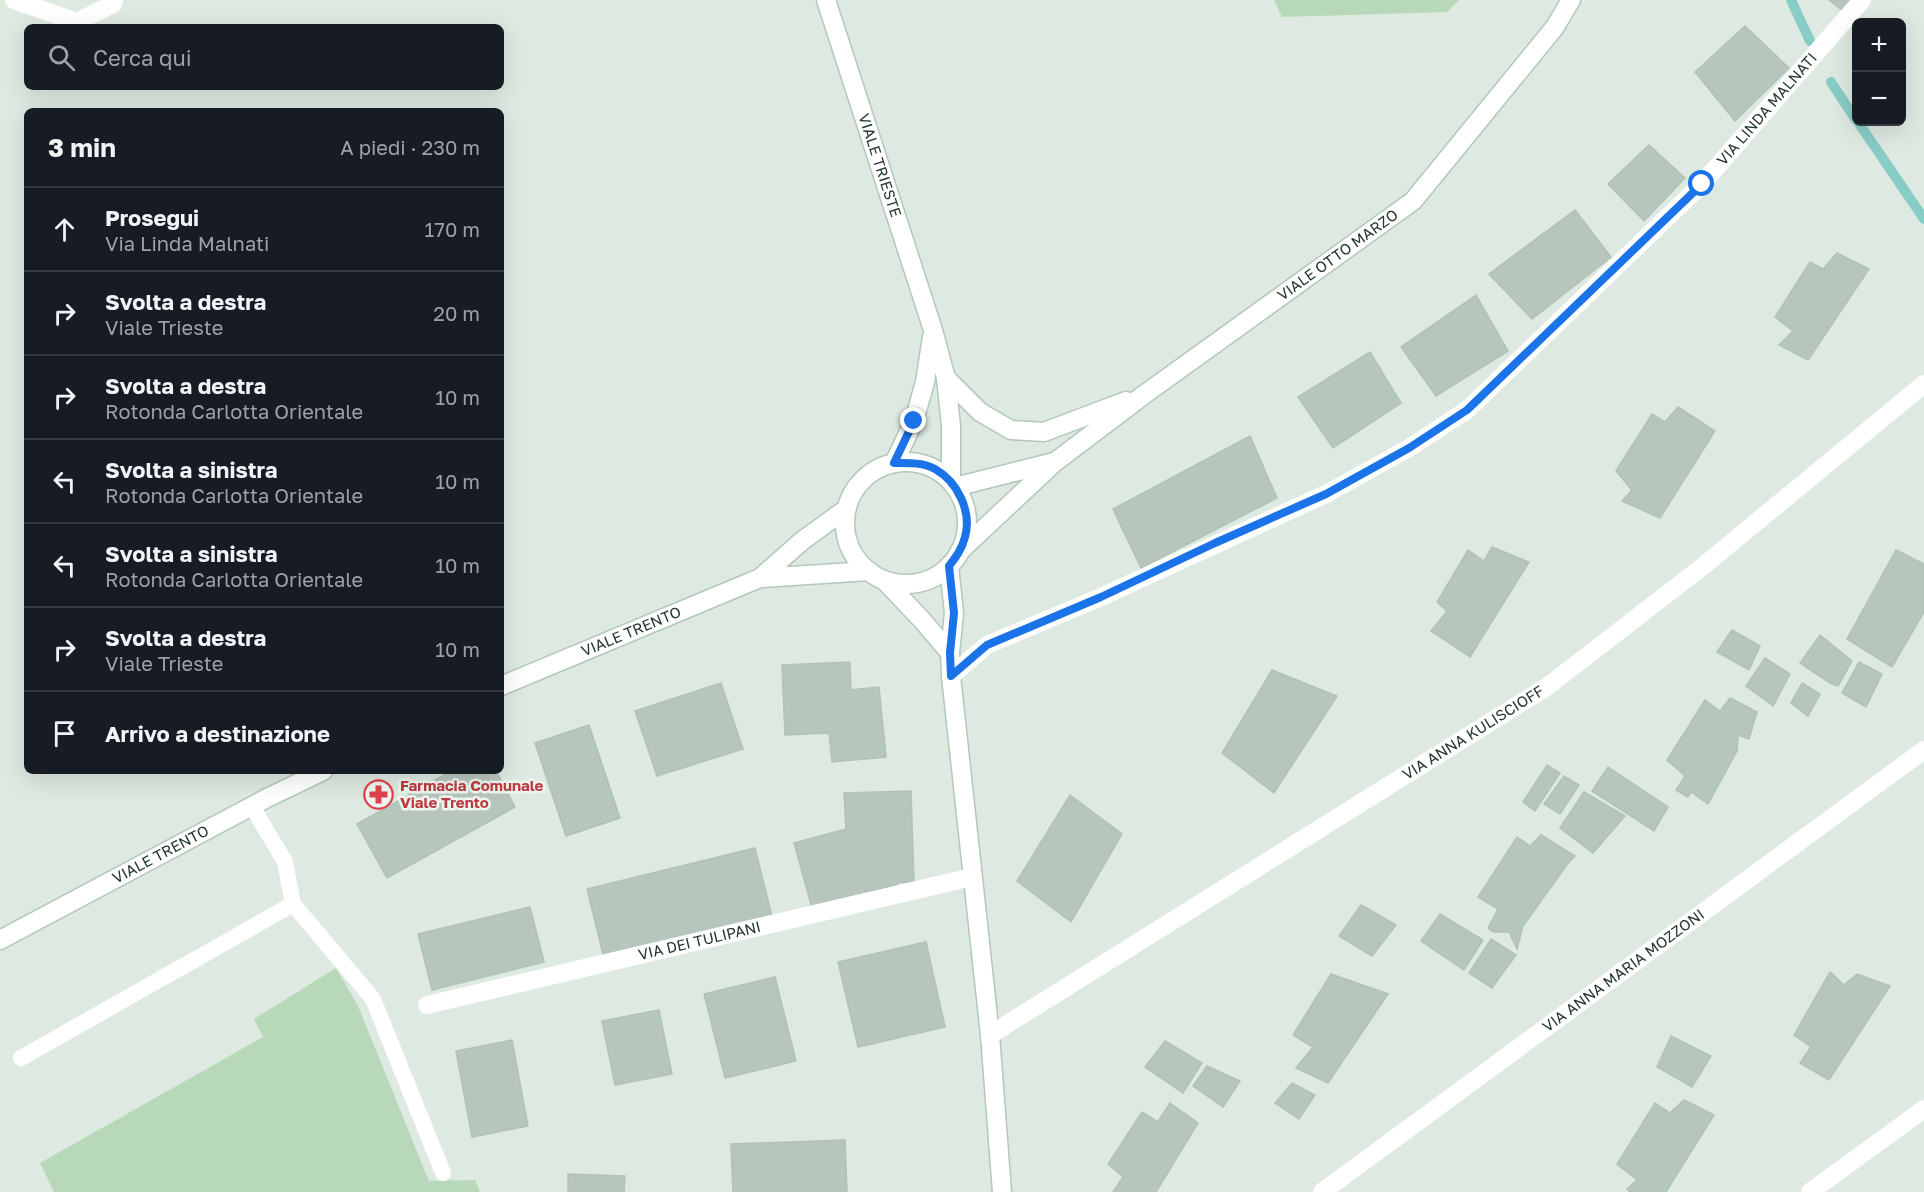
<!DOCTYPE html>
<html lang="it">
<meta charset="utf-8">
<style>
:root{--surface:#171b24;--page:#242831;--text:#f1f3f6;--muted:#9ea1a6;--line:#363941}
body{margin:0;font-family:"Golos Text",sans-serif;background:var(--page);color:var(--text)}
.controls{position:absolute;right:18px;top:18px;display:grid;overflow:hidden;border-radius:9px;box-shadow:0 6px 24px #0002}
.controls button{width:54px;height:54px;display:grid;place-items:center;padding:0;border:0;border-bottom:2px solid var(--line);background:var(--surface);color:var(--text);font:30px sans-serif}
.stop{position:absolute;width:18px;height:18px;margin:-14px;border:4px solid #1a73e8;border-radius:50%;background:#fff}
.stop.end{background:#1a73e8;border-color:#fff;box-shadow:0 2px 6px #0008}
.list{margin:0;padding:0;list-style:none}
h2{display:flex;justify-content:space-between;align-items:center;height:78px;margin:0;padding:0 24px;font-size:26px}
h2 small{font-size:20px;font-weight:400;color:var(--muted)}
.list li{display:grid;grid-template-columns:39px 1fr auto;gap:18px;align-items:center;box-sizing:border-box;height:84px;padding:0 24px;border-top:2px solid var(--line)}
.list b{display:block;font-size:22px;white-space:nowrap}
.list p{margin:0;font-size:20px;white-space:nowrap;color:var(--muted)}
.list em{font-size:20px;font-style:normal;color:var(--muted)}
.icon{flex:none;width:33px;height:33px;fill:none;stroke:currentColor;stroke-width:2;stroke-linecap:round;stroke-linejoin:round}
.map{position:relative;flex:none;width:1924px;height:1192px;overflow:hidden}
.search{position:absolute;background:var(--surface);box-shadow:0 6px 24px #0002;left:24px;top:24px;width:480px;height:66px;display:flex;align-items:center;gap:15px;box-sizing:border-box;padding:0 21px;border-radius:9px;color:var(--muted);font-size:22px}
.panel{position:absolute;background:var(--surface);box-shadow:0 6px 24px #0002;left:24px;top:108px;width:480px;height:666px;border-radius:9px}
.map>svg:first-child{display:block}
.green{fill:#b8d9b9}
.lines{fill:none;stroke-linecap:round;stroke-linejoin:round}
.stream{stroke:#88ccc6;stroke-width:10}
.building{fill:#b7c6bd;stroke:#b1c2b7;stroke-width:1.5}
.secondary-casing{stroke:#b2c8bb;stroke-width:21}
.lane{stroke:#fff;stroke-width:16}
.street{stroke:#fff;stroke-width:18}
.secondary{stroke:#fff;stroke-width:18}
.route{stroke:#1a73e8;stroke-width:8}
.labels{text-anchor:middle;stroke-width:5;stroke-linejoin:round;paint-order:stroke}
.street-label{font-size:15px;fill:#21382c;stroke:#eef6f0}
.health-label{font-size:15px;font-weight:bold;fill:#be3a42;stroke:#eef6f0;text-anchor:start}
</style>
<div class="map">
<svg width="1924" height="1192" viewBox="0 0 1924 1192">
<rect width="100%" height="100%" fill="#dee9e2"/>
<g class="green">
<path d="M1274,0H1459L1447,12L1282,17Z"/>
<path d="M336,968L358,1006L429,1181L475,1180L480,1192H54L40,1163L263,1037L254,1019Z"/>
</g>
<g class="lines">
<g class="stream">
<path d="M1791,0L1810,41"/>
<path d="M1831,82L1856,120"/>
<path d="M1858,122L1924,219"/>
</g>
</g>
<g class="building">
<path d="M1829,0H1852L1843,11Z"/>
<path d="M1745,26L1789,68L1735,121L1695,72Z"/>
<path d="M1649,145L1685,178L1644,221L1608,184Z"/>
<path d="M1575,210L1611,257L1532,319L1489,274Z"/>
<path d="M1837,253L1869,269L1808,360L1779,345L1793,331L1775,317L1810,262L1823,269Z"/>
<path d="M1476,295L1508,351L1436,396L1401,347Z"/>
<path d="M1370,352L1401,403L1333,448L1298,397Z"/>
<path d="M1678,407L1715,431L1660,518L1622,501L1632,490L1616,471L1652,414L1665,422Z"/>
<path d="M1250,436L1277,498L1141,568L1113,509Z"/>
<path d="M1492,547L1529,562L1470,657L1431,631L1447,611L1437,602L1468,550L1484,561Z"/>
<path d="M1896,550L1924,564V612L1892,667L1847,639Z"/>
<path d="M1732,630L1760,646L1749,670L1717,652Z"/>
<path d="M1820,635L1852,661L1838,686L1830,683L1800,663Z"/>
<path d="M1765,658L1790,674L1773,706L1746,686Z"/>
<path d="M850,662L851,690L879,687L886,757L832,762L829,733L785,735L782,665Z"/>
<path d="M1859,662L1882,674L1866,707L1842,693Z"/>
<path d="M1272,670L1337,696L1274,793L1222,753Z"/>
<path d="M721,683L743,749L657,776L635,711Z"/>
<path d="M1802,683L1820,694L1808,716L1791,703Z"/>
<path d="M1730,698L1757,712L1749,739L1738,735L1737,751L1708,804L1691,792L1688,797L1676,790L1685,776L1667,760L1705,700L1720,711Z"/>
<path d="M589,725L620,818L566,836L535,743Z"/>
<path d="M1547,765L1560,773L1535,811L1523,802Z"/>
<path d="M1608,767L1668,807L1654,831L1592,791Z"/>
<path d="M451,771H496L515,807L387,878L357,824Z"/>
<path d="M1564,776L1579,785L1560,814L1544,804Z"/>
<path d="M911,791L914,882L897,883V885L812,908L794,843L846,829L844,793Z"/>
<path d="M1584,792L1625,816L1593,853L1560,828Z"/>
<path d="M1070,795L1122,834L1071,922L1017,881Z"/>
<path d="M1541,835L1575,856L1566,866L1523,926L1517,949L1509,932H1493L1488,928L1498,909L1478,897L1517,837L1530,846Z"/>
<path d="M755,848L772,916L604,958L587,889Z"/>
<path d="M1361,905L1396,925L1372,956L1339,936Z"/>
<path d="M530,907L544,962L432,990L418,934Z"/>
<path d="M1440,914L1483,940L1464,970L1421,941Z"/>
<path d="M1491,939L1516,955L1492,988L1469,973Z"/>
<path d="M926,942L945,1027L858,1047L838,962Z"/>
<path d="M1830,972L1844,985L1857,974L1890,986L1829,1080L1800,1063L1811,1047L1794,1035Z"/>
<path d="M1331,974L1388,994L1328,1083L1296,1068L1313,1047L1293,1035Z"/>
<path d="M775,977L796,1061L725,1078L704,994Z"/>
<path d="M659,1010L672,1074L615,1085L602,1021Z"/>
<path d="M1671,1036L1711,1056L1692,1087L1657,1067Z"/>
<path d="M512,1040L528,1126L472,1137L456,1051Z"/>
<path d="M1165,1041L1202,1063L1183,1093L1145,1067Z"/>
<path d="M1207,1066L1240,1081L1223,1107L1193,1086Z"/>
<path d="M1292,1083L1315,1095L1299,1119L1275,1103Z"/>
<path d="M1684,1100L1714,1115L1666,1192H1630L1627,1189L1637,1180L1617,1164L1655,1103L1670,1113Z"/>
<path d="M1170,1103L1198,1123L1156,1192H1113L1123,1177L1108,1164L1142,1112L1158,1122Z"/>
<path d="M845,1140L847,1192H733L731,1144Z"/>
<path d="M568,1174L625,1176L624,1192H568Z"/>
</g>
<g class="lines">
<defs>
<g id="secondary">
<path id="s5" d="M826,0L933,330L946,378L951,426V482"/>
<path d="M946,378L980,412L1011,430L1044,432L1126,401"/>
<circle cx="906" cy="523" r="61"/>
<path d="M894,463L914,421L925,382L932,337"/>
<path d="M955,487L1054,462"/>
<path id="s6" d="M959,552L1055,462L1145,394L1413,201L1555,27L1571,0"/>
<path d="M949,566L954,613L950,653L951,676L990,1035L1002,1192"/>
<path d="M760,578L869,571"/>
<path d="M884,580L922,620L950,653"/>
<path id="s7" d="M501,686L760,578L802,541L846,509"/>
<path id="s8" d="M0,940L267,798L323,771"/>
</g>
</defs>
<use href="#secondary" class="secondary-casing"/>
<g class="lane">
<path d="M293,904L373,999L443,1173"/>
<path d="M21,1058L293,904L285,862L252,806"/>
</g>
<g class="street">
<path d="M14,0L77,22L113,4L114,0"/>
<path id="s1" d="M951,676L987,645L1101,597L1326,494L1409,448L1467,410L1702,184L1862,0"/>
<path id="s2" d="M427,1005L972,877"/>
<path id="s3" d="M990,1035L1548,686L1702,567L1924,384"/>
<path id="s4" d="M1322,1192L1924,750"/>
<path d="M1810,1192L1924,1109"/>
</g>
<use href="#secondary" class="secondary"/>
</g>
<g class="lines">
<path class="route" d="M914,421L894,463C908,463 922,462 935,469C958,482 972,512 965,537C962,549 956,557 949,566L954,613L950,653L951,676L987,645L1101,597L1215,543L1326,494L1409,448L1467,410L1702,184"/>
</g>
<defs>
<symbol id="pharmacy-ring" viewBox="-11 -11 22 22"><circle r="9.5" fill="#eef6f0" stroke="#e0444e" stroke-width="1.5"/><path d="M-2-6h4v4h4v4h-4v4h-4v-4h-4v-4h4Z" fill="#e0444e"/></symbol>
</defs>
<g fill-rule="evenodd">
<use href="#pharmacy-ring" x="362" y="778" width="33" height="33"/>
</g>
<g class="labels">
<g class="street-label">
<text dy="5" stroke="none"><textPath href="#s1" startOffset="1008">VIA LINDA MALNATI</textPath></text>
<text dy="5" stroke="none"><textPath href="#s5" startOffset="174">VIALE TRIESTE</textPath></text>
<text dy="5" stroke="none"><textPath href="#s6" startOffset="482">VIALE OTTO MARZO</textPath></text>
<text dy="5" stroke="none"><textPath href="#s7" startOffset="141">VIALE TRENTO</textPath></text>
<text dy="5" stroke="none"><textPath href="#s3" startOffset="570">VIA ANNA KULISCIOFF</textPath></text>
<text dy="5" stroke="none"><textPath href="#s8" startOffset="182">VIALE TRENTO</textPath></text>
<text dy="5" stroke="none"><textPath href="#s2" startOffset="280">VIA DEI TULIPANI</textPath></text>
<text dy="5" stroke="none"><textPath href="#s4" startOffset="374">VIA ANNA MARIA MOZZONI</textPath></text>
</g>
<g class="health-label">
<text x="400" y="791">Farmacia Comunale<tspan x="400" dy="17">Viale Trento</tspan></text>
</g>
</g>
</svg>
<div class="controls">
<button>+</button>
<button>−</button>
</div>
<div class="stop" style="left:1702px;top:184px"></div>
<div class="stop end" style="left:914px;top:421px"></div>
<div class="search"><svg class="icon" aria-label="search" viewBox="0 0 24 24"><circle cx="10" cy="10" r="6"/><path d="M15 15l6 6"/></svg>Cerca qui</div>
<section class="panel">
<h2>3 min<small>A piedi · 230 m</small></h2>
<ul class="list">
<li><svg class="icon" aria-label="ahead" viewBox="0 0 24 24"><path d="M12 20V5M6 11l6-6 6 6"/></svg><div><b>Prosegui</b><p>Via Linda Malnati</p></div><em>170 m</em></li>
<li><svg class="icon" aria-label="right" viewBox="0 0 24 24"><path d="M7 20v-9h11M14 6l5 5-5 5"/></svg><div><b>Svolta a destra</b><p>Viale Trieste</p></div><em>20 m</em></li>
<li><svg class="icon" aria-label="right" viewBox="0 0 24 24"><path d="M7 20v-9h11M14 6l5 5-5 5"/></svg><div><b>Svolta a destra</b><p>Rotonda Carlotta Orientale</p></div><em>10 m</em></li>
<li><svg class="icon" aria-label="left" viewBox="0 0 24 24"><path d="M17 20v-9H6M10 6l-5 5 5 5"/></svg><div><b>Svolta a sinistra</b><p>Rotonda Carlotta Orientale</p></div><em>10 m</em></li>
<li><svg class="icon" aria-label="left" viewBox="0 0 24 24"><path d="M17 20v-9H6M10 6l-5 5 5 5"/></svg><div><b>Svolta a sinistra</b><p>Rotonda Carlotta Orientale</p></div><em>10 m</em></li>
<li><svg class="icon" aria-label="right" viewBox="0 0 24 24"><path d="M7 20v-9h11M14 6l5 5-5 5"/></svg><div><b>Svolta a destra</b><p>Viale Trieste</p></div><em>10 m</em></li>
<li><svg class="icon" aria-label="arrive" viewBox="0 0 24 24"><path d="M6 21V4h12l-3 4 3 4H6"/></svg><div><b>Arrivo a destinazione</b></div></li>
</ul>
</section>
</div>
